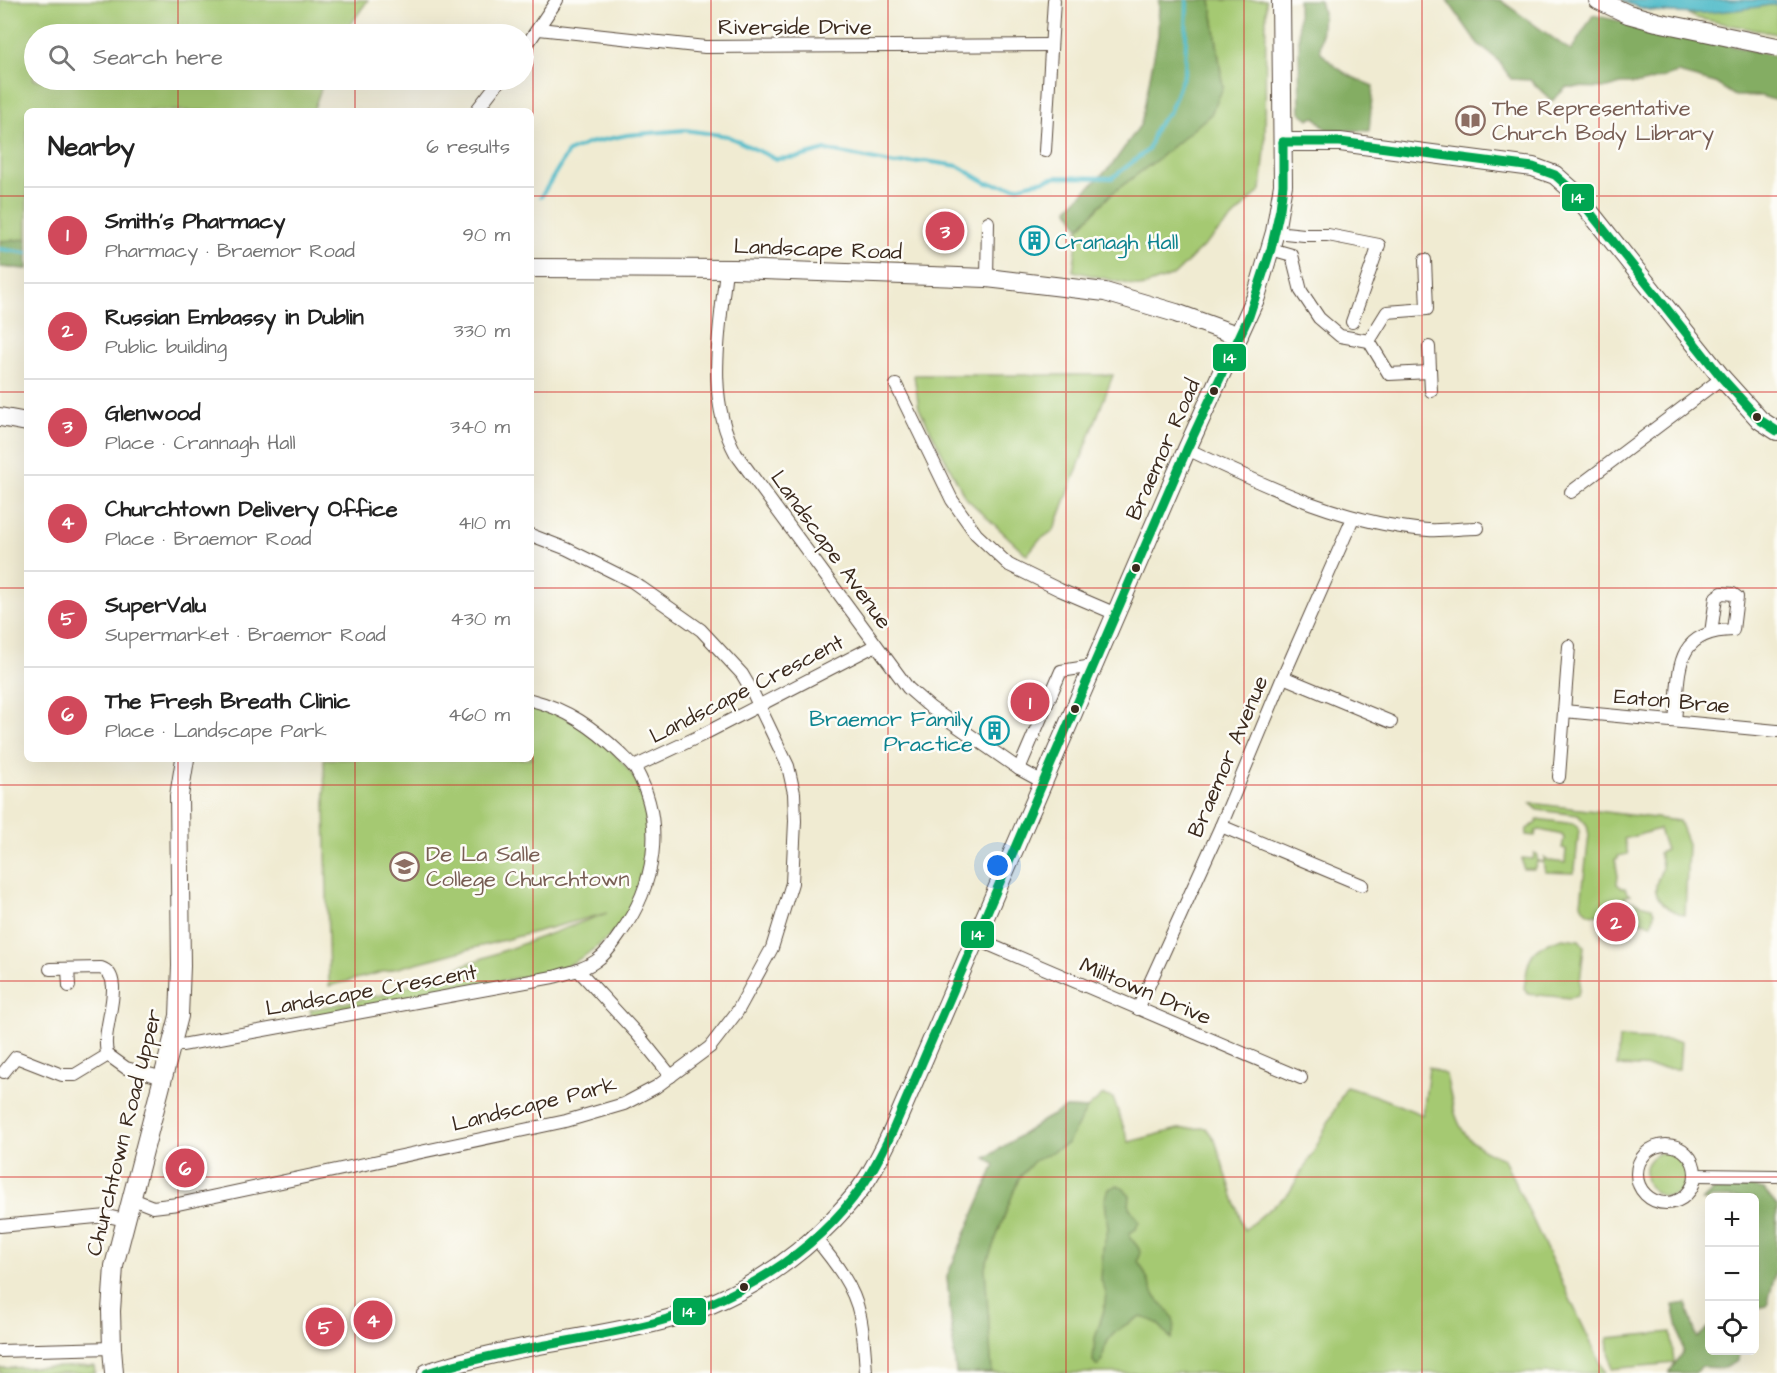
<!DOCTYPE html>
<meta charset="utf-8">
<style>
:root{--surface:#fff;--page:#f2f2f2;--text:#222;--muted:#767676;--line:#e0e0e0;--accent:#d1495b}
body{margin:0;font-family:"Architects Daughter",sans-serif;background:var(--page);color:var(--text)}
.controls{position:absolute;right:18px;bottom:18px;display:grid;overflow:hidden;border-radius:9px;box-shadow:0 6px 24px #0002}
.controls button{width:54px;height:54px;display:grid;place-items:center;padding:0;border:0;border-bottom:2px solid var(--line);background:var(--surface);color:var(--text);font:30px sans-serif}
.you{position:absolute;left:998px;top:866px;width:21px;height:21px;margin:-15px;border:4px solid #fff;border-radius:50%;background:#1a73e8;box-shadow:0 0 0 9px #1a73e833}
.badge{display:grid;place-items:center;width:39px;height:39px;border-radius:50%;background:var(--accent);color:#fff;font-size:20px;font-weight:700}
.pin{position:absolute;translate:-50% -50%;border:3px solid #fff;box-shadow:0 2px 6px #0006}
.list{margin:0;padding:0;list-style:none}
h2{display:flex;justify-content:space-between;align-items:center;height:78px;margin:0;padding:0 24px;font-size:26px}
h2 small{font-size:20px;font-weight:400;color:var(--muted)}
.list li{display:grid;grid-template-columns:39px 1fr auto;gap:18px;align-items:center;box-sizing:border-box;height:96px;padding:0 24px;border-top:2px solid var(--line)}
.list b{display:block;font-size:22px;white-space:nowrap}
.list p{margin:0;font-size:20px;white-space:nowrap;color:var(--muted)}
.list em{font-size:20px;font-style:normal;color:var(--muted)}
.icon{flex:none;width:33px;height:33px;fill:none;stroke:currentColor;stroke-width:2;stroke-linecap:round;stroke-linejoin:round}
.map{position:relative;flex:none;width:1777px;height:1373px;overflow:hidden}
.search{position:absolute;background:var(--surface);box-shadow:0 6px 24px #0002;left:24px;top:24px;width:510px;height:66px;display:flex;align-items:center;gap:15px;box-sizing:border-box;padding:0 21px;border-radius:33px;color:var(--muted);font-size:22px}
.panel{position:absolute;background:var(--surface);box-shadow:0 6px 24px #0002;left:24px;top:108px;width:510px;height:654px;border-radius:9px}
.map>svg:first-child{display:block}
.green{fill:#a5c972;stroke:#707a48;stroke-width:1.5}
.forest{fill:#84ad64;stroke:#606c41;stroke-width:1.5}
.water{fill:#4dbac8;stroke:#447273;stroke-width:1.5}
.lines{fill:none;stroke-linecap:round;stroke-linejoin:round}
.stream{stroke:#4dbac8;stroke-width:4}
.street-casing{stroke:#564739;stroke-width:14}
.secondary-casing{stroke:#564739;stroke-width:20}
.street{stroke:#fff;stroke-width:12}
.secondary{stroke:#fff;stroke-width:18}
.bus-1-casing{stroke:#fdfcf7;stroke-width:14}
.bus-1{stroke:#00a651;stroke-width:9}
.grid{fill:none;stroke:#d62828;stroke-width:1.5;stroke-opacity:0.55}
.bus-dot{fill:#3b2a1e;stroke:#fdfcf7;stroke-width:2}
.labels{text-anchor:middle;stroke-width:5;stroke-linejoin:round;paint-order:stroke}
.street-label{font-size:22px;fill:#3b2a1e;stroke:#fdfcf7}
.education-label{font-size:22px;fill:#785e54;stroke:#fdfcf7;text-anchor:start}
.culture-label{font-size:22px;fill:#0d838f;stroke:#fdfcf7;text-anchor:start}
.line-badge{stroke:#fdfcf7;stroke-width:2}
.badge-label{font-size:16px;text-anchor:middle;font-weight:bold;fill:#fff}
</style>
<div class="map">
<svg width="1777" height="1373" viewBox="0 0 1777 1373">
<rect width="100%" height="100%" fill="#fdfcf7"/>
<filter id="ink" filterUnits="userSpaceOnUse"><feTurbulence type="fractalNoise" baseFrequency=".0167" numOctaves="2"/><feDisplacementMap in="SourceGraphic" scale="12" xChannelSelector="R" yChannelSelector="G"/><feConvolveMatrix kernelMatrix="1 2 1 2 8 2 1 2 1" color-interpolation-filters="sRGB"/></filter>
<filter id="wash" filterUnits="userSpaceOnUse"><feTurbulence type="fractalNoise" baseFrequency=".008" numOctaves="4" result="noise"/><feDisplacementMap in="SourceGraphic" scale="24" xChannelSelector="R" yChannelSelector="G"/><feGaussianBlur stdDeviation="1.35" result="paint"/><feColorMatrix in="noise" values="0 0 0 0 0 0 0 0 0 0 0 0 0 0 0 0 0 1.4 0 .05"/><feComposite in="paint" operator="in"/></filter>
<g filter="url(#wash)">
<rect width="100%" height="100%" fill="#f0ebd2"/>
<g class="green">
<path d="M0,0H368L344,34H34V80H324L313,111H27V269L0,267Z"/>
<path d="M1211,0H1266L1265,150L1261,190L1174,275L1141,287L1073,271L1079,228L1111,194L1159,158L1223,88Z"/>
<path d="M1777,4V34L1696,18L1686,13Z"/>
<path d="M914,375H1113L1054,530L1038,541L1027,555L965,497L919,408Z"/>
<path d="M531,705C546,711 564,715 578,723C595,734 619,756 631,773C654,807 651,850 639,887C637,894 635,903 631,909C614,937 585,959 555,971L312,1016L310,1010L382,995L607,913L329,986L324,759H531Z"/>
<path d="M1530,803L1679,821L1688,844L1685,915C1673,912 1653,901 1656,886C1659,869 1666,874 1659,853L1666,850L1659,829L1624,839L1628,854L1618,856V858L1615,859L1618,876L1617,884L1622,888H1625L1627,893L1630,895L1624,897L1629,901L1652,907L1654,913L1652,924L1590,913L1584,909L1581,903L1589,835L1587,825L1578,815L1538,810Z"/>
<path d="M1537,819L1574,824L1579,829L1575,869L1573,873L1545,872L1543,862H1537L1534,869H1523L1522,858L1533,859L1534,853L1537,854V861L1544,862V857L1550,861L1565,863L1566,849L1562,848L1564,838L1562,835L1540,830L1536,831L1535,836L1526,835L1527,829L1536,823Z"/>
<path d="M1563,938L1579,940L1584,946L1579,991L1577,996L1571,998L1528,994L1524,989C1529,956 1528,948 1563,938Z"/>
<path d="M1619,1038L1681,1041L1679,1069L1617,1066Z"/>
<path d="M1429,1067L1446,1075C1456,1120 1457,1142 1504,1159L1605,1373H956L947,1277L995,1165L986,1158L1044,1120L1066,1108L1087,1109L1103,1095L1113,1098L1129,1142L1178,1129L1206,1128L1215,1140L1244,1230L1289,1193L1313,1153L1346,1087L1376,1096L1423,1115Z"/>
<circle cx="1667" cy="1174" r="22"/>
<path d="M1671,1332L1674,1363L1611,1369L1608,1338Z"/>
<path d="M94,1366L95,1373H0V1368Z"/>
</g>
<g class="forest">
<path d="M1159,0H1211L1223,88L1211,114L1159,158L1111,194L1079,228L1068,208L1112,165L1141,124L1158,35Z"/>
<path d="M1298,0H1320L1323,13L1320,51C1336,70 1350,77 1373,86L1369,131L1326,129L1315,117L1309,119L1300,112Z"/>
<path d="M1447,0H1500L1571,51L1593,15L1777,56V101L1761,96H1735L1715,83L1678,73L1640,84H1621L1608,88L1567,87L1552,101L1530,80L1511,79L1498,60L1478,44Z"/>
<path d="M27,239V269L0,267V241Z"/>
<path d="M1066,1108L1087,1109L1067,1144L1034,1161L1019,1178L985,1267L992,1373H956L947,1276L995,1165L986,1158L1044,1120Z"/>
<path d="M1117,1185L1124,1189L1130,1196L1129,1207L1139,1221L1136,1229L1130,1233V1237C1137,1247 1143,1248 1138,1261C1145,1271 1148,1281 1153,1292C1160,1310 1182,1310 1171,1339C1161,1326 1155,1319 1139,1317C1121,1328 1103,1335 1103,1360L1097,1366L1093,1361L1095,1338L1104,1310L1106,1293L1101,1280L1103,1248L1108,1229L1105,1200L1109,1189Z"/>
<path d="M1750,1187L1764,1190L1777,1206L1775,1274L1767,1306L1755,1308L1754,1198H1710L1709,1201H1702L1715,1189Z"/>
<path d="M1686,1303L1697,1338L1709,1327L1710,1350L1739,1351L1738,1361L1725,1368L1702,1367L1695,1373H1669L1683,1351L1673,1305Z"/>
</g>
<path class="water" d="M1620,0H1777V4C1728,11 1666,23 1620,0Z"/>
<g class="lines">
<g class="stream">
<path d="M541,197L568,152L589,143L627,135L685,130L727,136L776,159L799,157L826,150L895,164L925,161L958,166L987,183L1016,187L1057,177L1112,178L1148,150L1156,127L1170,111L1185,71L1187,0"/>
<path d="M0,249L27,253"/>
</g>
</g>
</g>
<g filter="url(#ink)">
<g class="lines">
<defs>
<g id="street">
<path d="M539,29L705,47L1051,45"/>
<path d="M524,49L557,0"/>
<path d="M476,111L500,80"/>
<path d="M1045,151L1054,0"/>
<path d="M1275,232L1304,235H1328L1379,245L1352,322"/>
<path d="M1271,249L1292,255L1301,291L1319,318L1340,336L1369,341L1389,374L1430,372"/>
<path d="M726,269C720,330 705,398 736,454L908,688L931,708L1019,769L1043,782"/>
<path d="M987,278L988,222"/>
<path d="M1369,341L1387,312L1427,309L1425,260"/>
<path d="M1429,347L1431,391"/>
<path d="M896,385L952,500L976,534L1009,565L1060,590L1116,614"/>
<path d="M1187,449C1264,485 1342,524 1428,530C1444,531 1462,528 1478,528"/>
<path d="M1571,492L1722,378"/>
<path d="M1283,677L1391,722"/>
<path d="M1564,711L1777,731"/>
<path d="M1675,721C1680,675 1671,631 1733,630L1737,597L1733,594L1722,593L1716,597L1711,633"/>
<path d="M634,767L702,735L876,645"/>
<path d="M1019,769L1061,671L1093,666"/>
<path d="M1559,777L1569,646"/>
<path d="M1221,826L1362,885"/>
<path d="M976,939L1301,1078"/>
<path d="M50,969L101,968C129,977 98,1033 108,1055L126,1068L164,1078"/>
<path d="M68,969L69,986"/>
<path d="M579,971L638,1035L671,1076"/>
<path d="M1138,1009L1221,826L1283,677L1353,518"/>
<path d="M171,1044L182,1045L553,977C568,973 583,970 596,961C605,955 614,943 620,934C655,886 666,824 636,770C632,764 626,759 620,753C594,728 567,709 531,700"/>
<path d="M4,1072L16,1057L62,1075H75L108,1055"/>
<circle cx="1666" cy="1174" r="29"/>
<path d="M1695,1175L1777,1176"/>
<path d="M130,1198L153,1207L178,1204L566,1121L624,1104L656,1087L710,1047L737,1012L772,948L792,883L795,821L794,793L788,766L752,691L742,674L701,630L633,582L567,549L531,535"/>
<path d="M0,1226L107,1216L125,1220"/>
<path d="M815,1238C834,1261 854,1286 860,1316C864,1335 865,1354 866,1373"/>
<path d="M0,1351L112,1348"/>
</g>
<g id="secondary">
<path d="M1598,0L1628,14L1657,22L1777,47"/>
<path d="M1283,142H1340L1533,167L1555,175L1573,191L1722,378L1760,420L1777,431"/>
<path d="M531,268L734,269L987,278L1105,292L1176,313L1239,336"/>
<path d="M0,417L27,422"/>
<path d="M114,1373L112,1348L111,1311L114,1266L179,1016L181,966L179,796L185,759"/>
<path d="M427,1373C500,1347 578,1341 653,1323C723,1306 783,1272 833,1220C844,1208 856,1196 865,1182C876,1166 884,1148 893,1130L1187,449L1256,297L1275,232L1283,185L1281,0"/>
</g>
</defs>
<use href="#street" class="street-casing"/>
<use href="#secondary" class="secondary-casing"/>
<use href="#street" class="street"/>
<use href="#secondary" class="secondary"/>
<defs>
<g id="bus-1">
<path d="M1283,142H1340L1533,167L1555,175L1573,191L1722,378L1760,420L1777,431"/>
<path d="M427,1373C501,1349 578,1342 653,1323C734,1302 814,1255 862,1186C875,1168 884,1149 893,1130L1187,449L1249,316L1271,249L1280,209L1283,185V142"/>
</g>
</defs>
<use href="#bus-1" class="bus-1-casing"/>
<use href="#bus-1" class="bus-1"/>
</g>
</g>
<path class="grid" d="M178,0V34M355,0V34M533,0V1373M711,0V1373M888,0V1373M1066,0V1373M1244,0V1373M1422,0V1373M1599,0V1373M178,80V111M355,80V111M0,196H27M531,196H1777M0,392H27M531,392H1777M0,588H27M531,588H1777M178,759V1373M355,759V1373M0,785H1777M0,981H1777M0,1177H1777"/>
<defs>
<symbol id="library-ring" viewBox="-11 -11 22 22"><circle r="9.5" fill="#fdfcf7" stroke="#8d6e63" stroke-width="1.5"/><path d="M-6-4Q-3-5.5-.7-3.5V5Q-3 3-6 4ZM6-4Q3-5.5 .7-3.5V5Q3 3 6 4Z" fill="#8d6e63"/></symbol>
<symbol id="building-ring" viewBox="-11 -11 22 22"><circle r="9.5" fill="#fdfcf7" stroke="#0f9aa8" stroke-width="1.5"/><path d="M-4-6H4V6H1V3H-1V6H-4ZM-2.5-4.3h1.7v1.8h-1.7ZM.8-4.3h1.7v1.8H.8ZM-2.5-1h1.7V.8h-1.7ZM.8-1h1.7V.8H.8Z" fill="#0f9aa8"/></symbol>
<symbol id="school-ring" viewBox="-11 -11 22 22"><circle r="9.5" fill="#fdfcf7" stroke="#8d6e63" stroke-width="1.5"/><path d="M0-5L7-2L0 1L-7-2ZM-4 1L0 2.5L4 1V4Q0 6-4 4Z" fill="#8d6e63"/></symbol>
</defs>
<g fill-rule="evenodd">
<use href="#library-ring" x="1454" y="104" width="33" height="33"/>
<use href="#building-ring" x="1018" y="224" width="33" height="33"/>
<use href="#building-ring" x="978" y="714" width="33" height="33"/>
<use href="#school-ring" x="388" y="850" width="33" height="33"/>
</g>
<g class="bus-dot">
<circle cx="1214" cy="391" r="5"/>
<circle cx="1757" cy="417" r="5"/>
<circle cx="1136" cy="568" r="5"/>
<circle cx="1075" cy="709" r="5"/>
<circle cx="744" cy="1287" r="5"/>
</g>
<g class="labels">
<g class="street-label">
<text x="795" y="34">Riverside Drive</text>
<text transform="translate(818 248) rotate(2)" y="8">Landscape Road</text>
<text transform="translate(1162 449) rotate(-66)" y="8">Braemor Road</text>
<text transform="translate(832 549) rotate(54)" y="8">Landscape Avenue</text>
<text transform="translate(746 688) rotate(-27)" y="8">Landscape Crescent</text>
<text transform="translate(1672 700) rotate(5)" y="8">Eaton Brae</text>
<text transform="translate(1227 756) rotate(-67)" y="8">Braemor Avenue</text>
<text transform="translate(371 989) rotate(-10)" y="8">Landscape Crescent</text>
<text transform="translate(1146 990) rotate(23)" y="8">Milltown Drive</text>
<text transform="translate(534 1103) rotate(-14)" y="8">Landscape Park</text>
<text transform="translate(123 1132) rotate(-76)" y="8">Churchtown Road Upper</text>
</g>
<g class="education-label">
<text x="1492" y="115">The Representative<tspan x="1492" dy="25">Church Body Library</tspan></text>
<text x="426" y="861">De La Salle<tspan x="426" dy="25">College Churchtown</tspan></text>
</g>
<g class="culture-label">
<text x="1055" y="249">Cranagh Hall</text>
<text x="973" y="726" text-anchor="end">Braemor Family<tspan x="973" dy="25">Practice</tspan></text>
</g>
</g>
<g class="line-badge">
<rect x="1561" y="183" width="34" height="29" rx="6" fill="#00a651"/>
<rect x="1212" y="343" width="35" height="29" rx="6" fill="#00a651"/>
<rect x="960" y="920" width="35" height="29" rx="6" fill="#00a651"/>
<rect x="672" y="1297" width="35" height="29" rx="6" fill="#00a651"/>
</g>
<g class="badge-label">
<text x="1578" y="203">14</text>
<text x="1230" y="363">14</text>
<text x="978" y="940">14</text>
<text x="689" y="1317">14</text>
</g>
</svg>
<div class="controls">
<button>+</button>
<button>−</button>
<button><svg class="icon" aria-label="locate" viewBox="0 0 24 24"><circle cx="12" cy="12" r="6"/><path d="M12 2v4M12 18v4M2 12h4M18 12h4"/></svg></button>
</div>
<div class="you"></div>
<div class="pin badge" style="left:1030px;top:702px">1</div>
<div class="pin badge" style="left:1616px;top:922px">2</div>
<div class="pin badge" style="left:945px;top:231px">3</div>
<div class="pin badge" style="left:373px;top:1320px">4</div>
<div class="pin badge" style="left:325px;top:1327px">5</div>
<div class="pin badge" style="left:185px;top:1168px">6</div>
<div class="search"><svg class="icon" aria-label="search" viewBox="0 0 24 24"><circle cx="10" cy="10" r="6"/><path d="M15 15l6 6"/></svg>Search here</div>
<section class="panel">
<h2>Nearby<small>6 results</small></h2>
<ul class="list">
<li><span class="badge">1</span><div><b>Smith's Pharmacy</b><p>Pharmacy · Braemor Road</p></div><em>90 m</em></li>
<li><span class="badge">2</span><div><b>Russian Embassy in Dublin</b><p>Public building</p></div><em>330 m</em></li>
<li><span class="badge">3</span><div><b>Glenwood</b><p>Place · Crannagh Hall</p></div><em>340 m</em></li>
<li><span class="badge">4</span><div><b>Churchtown Delivery Office</b><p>Place · Braemor Road</p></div><em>410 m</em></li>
<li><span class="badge">5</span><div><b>SuperValu</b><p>Supermarket · Braemor Road</p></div><em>430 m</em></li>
<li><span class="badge">6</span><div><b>The Fresh Breath Clinic</b><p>Place · Landscape Park</p></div><em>460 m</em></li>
</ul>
</section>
</div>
